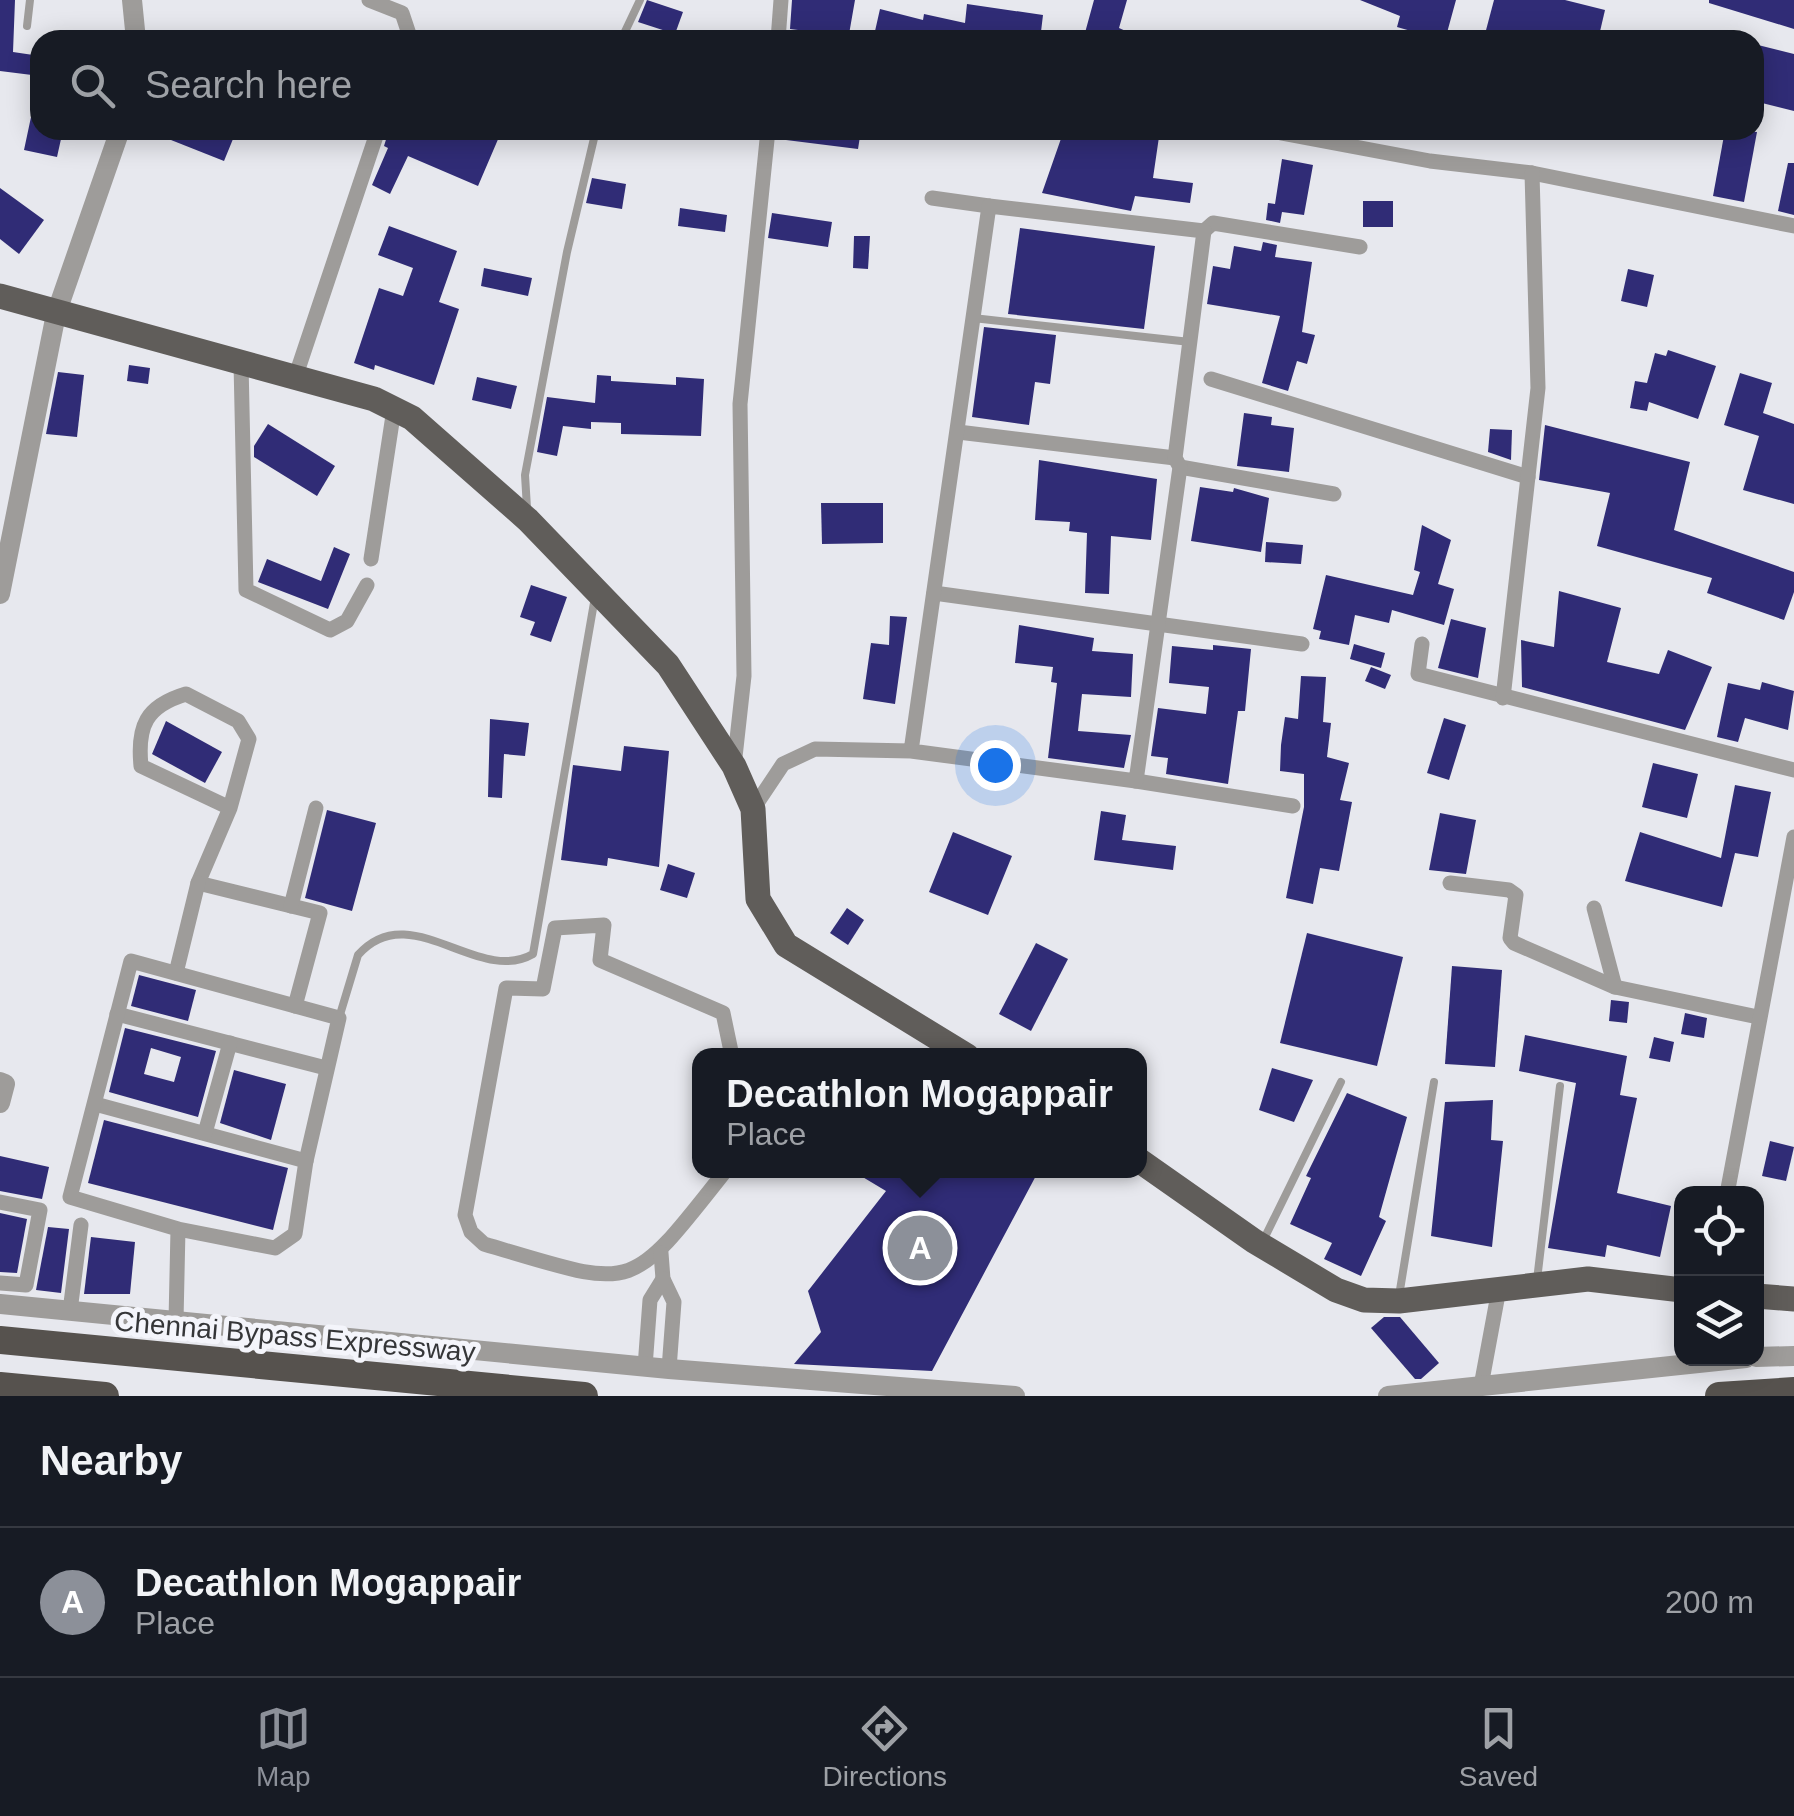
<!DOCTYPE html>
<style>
:root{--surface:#171b24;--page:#242831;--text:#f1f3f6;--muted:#9ea1a6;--line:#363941;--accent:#8c9099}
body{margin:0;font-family:Helvetica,sans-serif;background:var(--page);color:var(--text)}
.controls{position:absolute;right:30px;bottom:30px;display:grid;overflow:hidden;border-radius:20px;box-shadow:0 5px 25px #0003}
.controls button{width:90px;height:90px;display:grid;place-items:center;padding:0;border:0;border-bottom:2px solid var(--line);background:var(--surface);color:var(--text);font:50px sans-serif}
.you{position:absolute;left:995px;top:765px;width:35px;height:35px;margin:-25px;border:8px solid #fff;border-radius:50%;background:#1a73e8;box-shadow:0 0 0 15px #1a73e833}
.badge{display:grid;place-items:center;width:65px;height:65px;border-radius:50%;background:var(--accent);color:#fff;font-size:32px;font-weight:700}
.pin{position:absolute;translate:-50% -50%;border:5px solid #fff;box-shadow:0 2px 10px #0006}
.popup{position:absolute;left:692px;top:1048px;width:455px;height:130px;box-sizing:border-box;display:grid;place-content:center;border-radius:20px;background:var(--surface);filter:drop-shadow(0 2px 8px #0005);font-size:32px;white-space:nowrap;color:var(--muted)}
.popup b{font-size:38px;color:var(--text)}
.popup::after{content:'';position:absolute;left:50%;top:100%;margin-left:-20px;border:20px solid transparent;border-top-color:var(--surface)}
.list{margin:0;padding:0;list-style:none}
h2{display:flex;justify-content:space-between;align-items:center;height:130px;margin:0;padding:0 40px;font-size:42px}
h2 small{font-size:32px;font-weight:400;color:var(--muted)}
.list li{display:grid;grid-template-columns:65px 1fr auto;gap:30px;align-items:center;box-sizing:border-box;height:150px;padding:0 40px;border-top:2px solid var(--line)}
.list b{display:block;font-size:38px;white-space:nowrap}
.list p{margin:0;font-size:32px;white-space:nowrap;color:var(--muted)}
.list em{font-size:32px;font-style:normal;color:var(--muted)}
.icon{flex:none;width:55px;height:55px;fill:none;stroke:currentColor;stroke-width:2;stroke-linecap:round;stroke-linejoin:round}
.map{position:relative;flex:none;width:1794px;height:1396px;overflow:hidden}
.search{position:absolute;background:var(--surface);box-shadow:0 5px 25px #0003;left:30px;right:30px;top:30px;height:110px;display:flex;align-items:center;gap:25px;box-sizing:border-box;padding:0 35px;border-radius:30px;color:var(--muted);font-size:38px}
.sheet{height:280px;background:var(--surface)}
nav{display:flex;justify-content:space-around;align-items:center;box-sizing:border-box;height:140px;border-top:2px solid var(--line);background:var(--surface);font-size:28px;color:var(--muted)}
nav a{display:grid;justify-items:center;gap:5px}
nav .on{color:var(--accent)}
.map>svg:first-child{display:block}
.building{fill:#302c76;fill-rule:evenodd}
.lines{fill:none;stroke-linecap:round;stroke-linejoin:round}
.service{stroke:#9e9c9a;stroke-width:8}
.minor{stroke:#9e9c9a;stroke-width:15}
.tertiary{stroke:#9e9c9a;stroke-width:20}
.primary{stroke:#605d5a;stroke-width:25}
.trunk{stroke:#56524e;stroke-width:28}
.labels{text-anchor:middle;stroke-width:10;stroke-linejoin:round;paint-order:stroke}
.street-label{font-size:28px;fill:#353638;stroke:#f4f5fb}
</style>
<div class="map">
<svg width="1794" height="1396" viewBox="0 0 1794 1396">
<rect width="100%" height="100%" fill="#e7e8ee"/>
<g class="building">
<path d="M0,0H15L13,52L40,56V76L0,71Z"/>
<path d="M647,0L683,12L675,34L638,22Z"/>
<path d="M792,0H855L848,40H829L830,34L790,29Z"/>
<path d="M1094,0H1127L1119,28L1146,40H1083Z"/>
<path d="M1360,0H1456L1445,40H1423L1425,35L1397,27L1400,16Z"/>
<path d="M1494,0H1565L1605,10L1598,40H1509L1485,34Z"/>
<path d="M1709,0H1794V29L1709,3Z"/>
<path d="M967,4L1043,15L1040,40H873L880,9L923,20L924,14L965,23Z"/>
<path d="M1754,44L1794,54V111L1754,101Z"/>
<path d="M34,103H40V130H63L57,157L24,150Z"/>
<path d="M175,130H210L233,139L224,161L171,140Z"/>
<path d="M389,130H502L478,186L408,156L390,194L372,185L388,148L384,146Z"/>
<path d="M779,130H861L858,149L778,139Z"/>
<path d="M1064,130H1160L1153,178L1193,183L1190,203L1135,196L1131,211L1042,193Z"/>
<path d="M1725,130L1757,132L1744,202L1713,196Z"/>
<path d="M1282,159L1313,165L1304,215L1282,212L1280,223L1266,220L1268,203L1275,204Z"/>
<path d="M1788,163H1794V215L1778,211Z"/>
<path d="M592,178L626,184L622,209L586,203Z"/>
<path d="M0,188L44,220L19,254L0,239Z"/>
<rect x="1363" y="201" width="30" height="26"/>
<path d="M680,208L727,215L725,232L678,226Z"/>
<path d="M772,213L832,222L828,247L768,238Z"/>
<path d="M389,226L457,251L439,302L459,309L434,385L375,365L374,370L354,363L379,288L403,296L413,268L378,255Z"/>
<path d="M1020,228L1155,246L1144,329L1008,314Z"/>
<path d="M854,236H870L868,269L853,268Z"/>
<path d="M1263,242L1277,245L1275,257L1312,262L1302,332L1315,335L1307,364L1297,361L1288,391L1262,383L1280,316L1207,304L1213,266L1230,269L1234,246L1261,251Z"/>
<path d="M484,268L532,278L528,296L481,286Z"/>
<path d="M1628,269L1654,275L1647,307L1621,301Z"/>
<path d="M984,327L1056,335L1050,384L1035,382L1029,425L972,417Z"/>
<path d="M1668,350L1716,366L1698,419L1649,402L1647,411L1630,408L1635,381L1647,383L1655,353L1666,356Z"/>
<path d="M129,365L150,368L148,384L127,381Z"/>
<path d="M58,372L84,375L77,437L46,434Z"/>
<path d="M1740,373L1772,383L1763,413L1794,424V504L1743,490L1759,436L1724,425Z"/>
<path d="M597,375L611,376V381L676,385V377L704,379L701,436L621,434V423L591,422V429L563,426L557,456L537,452L547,397L595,403Z"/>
<path d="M477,377L517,386L511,409L472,400Z"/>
<path d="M1244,413L1272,417L1271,425L1294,428L1289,472L1237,466Z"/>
<path d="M268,424L335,466L317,496L254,457V446Z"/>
<path d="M1545,425L1690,462L1674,530L1794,572V592L1784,620L1707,593L1712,578L1597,546L1610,493L1539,480Z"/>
<path d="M1490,429L1512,430L1511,460L1488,452Z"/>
<path d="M1039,460L1157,479L1151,540L1111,536L1109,594L1085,593L1087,533L1069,531L1070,522L1035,520Z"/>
<path d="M1200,487L1233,492L1234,488L1269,498L1261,552L1191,541Z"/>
<path d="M821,503H883V543L822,544Z"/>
<path d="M1422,525L1451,540L1438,584L1454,589L1444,625L1392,610L1389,623L1355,615L1349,645L1319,639L1321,631L1313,629L1326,575L1413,595L1420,572L1414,570Z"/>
<path d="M1266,542L1303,545L1301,564L1265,562Z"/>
<path d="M334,547L350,554L328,609L258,582L267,559L321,581Z"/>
<path d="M531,585L567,597L551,642L530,635L535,622L520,617Z"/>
<path d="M1559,591L1621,608L1607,662L1659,674L1668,650L1712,667L1685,730L1522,687L1521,640L1554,647Z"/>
<path d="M890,616L907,617L895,704L863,699L871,643L889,645Z"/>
<path d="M1451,619L1486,628L1478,678L1438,668Z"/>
<path d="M1019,625L1094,638L1092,651L1133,654L1131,697L1082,694L1078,731L1131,735L1124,768L1048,758L1057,683L1051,682L1053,667L1015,663Z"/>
<path d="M1354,644L1385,653L1381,668L1350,659Z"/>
<path d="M1213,645L1251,649L1245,711H1238L1228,784L1166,774L1168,758L1151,756L1158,708L1206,714L1209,687L1169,683L1172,646L1213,650Z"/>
<path d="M1371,667L1391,675L1385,689L1365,681Z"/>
<path d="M1301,676L1326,677L1323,722L1331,723L1327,757L1349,763L1340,800L1352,802L1339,871L1320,868L1313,904L1286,898L1304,807V774L1280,771L1281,745L1285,717L1298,719Z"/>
<path d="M1762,682L1794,691L1788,730L1745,718L1738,742L1717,737L1728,683L1760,690Z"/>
<path d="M1444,718L1466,725L1449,780L1427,773Z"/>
<path d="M490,719L529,723L525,756L504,754L502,798L488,797Z"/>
<path d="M166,721L222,752L205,783L152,754Z"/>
<path d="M624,746L669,751L659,867L608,858L607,866L561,860L573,765L621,771Z"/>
<path d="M1653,763L1698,774L1687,818L1642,807Z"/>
<path d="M1735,785L1771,792L1758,857L1735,853L1722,907L1625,881L1640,832L1721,858Z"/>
<path d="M327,810L376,823L352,911L305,898Z"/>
<path d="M1101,811L1126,815L1122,840L1176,846L1173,870L1094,860Z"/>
<path d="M1440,813L1476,820L1466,874L1429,870Z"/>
<path d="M953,832L1012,856L988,915L929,892Z"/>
<path d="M668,864L695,873L687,898L660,890Z"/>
<path d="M847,908L864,920L848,945L830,933Z"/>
<path d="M1307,933L1403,957L1377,1066L1280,1043Z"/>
<path d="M1036,943L1068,959L1031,1031L999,1014Z"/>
<path d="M1452,966L1502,970L1495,1067L1445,1064Z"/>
<path d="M139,975L196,990L188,1021L131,1006Z"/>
<path d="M1611,1000L1629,1002L1627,1023L1609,1021Z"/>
<path d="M1685,1013L1707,1018L1704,1038L1681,1034Z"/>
<path d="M125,1028L216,1051L198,1117L109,1092ZM151,1048L181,1057L174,1082L144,1074Z"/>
<path d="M1525,1035L1627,1056L1620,1095L1637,1098L1617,1193L1671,1206L1660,1257L1607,1245L1605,1257L1548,1248L1576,1083L1519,1071Z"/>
<path d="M1654,1037L1674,1042L1670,1062L1649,1058Z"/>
<path d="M1272,1068L1313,1080L1294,1122L1259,1110Z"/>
<path d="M234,1070L286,1084L271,1140L220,1123Z"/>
<path d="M1347,1093L1407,1117L1379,1217L1386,1221L1361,1276L1324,1259L1332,1243L1290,1224L1311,1178L1306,1176Z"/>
<path d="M1493,1100L1491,1140L1503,1141L1492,1247L1431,1236L1445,1102Z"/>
<path d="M104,1120L288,1168L273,1230L88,1183Z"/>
<path d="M1770,1141L1794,1147L1786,1181L1762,1176Z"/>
<path d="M0,1156L49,1167L42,1199L0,1191Z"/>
<path d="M851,1170H1039L932,1371L794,1364L821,1332L808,1291L886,1191Z"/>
<path d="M0,1213L27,1219L17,1273L0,1272Z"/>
<path d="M48,1227L69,1229L61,1293L36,1290Z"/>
<path d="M91,1237L135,1242L130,1294H84Z"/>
<path d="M1384,1317H1400L1439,1363L1421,1379H1415L1371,1328Z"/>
</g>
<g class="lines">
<g class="service">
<path d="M27,26L30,0"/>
<path d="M621,40L640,0"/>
<path d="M973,318L1190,342"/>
<path d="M527,508L525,475L567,252L596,130"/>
<path d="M339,1018L358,955C410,896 478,986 533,954L595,597"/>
<path d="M1263,1241L1341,1082"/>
<path d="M1537,1280L1560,1086"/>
<path d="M1399,1296L1434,1082"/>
</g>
<g class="minor">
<path d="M369,0L402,13L411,40"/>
<path d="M778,40L781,0"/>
<path d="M1281,133L1430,161L1532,173L1794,226"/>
<path d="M932,198L989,206"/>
<path d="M1204,231L1213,223L1360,247"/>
<path d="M241,363L246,590L330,630L347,621L367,585"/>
<path d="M295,378L378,130"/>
<path d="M1211,379L1528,477"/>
<path d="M958,432L1175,458"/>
<path d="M1180,467L1334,494"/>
<path d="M371,559L394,409"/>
<path d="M934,593L1302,644"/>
<path d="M1422,644L1418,674L1794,770"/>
<path d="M1503,698L1538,388L1532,173"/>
<path d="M734,766L744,676L740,404L768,130"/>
<path d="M1136,781L1293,806"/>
<path d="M230,808L141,766C137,726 146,706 186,694L238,721L249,739L230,808L198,883L320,913L295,1006"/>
<path d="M753,809L783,764L815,749L911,751L989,206L1204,231L1175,458L1180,467L1136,781L911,751"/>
<path d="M1450,883L1509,890L1516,895L1510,938L1514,943L1615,987L1758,1017"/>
<path d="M291,906L316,808"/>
<path d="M1594,908L1615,987"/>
<path d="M176,973L198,883"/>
<path d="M117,1014L326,1068"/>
<path d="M95,1104L306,1161"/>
<path d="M205,1133L230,1043"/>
<path d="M726,1170C626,1297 637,1289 484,1244L471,1232L465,1215L506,988L543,989L555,928L604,925L600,960L723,1013L732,1056"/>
<path d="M1727,1194L1794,837"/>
<path d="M0,1202L40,1210L26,1285L0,1283"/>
<path d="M661,1253L663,1279L674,1302L669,1369"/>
<path d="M70,1311L81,1225"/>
<path d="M176,1321L178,1229L275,1248L295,1234L306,1161L339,1018L131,961L70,1197L178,1229"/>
<path d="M645,1367L650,1300L663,1279"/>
<path d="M1481,1386L1499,1289"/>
</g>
<g class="tertiary">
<path d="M132,0L136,40"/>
<path d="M0,594L56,314L120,130"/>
<path d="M0,1082L5,1084L0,1103"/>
<path d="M0,1304L669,1369L1015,1396"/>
<path d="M1756,1357L1794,1356"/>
<path d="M1388,1396L1746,1358"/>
</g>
<g class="primary">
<path d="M0,296L374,399L412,418L528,520L668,665L734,766L753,809L758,899L786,945L967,1056"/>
<path d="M1140,1161L1254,1241L1336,1290L1364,1300L1399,1301L1588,1279L1682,1290"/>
<path d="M1756,1296L1794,1299"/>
</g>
<g class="trunk">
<path d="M0,1340L584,1396"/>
<path d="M0,1386L105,1396"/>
<path d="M1719,1396L1794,1391"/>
</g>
</g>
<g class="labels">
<g class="street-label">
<text transform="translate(295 1336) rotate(5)" y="10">Chennai Bypass Expressway</text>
</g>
</g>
</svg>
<div class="controls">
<button><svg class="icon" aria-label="locate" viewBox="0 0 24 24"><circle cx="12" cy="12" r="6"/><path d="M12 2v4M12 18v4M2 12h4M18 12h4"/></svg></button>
<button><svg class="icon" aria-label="layers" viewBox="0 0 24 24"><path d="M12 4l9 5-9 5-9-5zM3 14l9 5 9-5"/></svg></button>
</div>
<div class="you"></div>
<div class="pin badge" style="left:920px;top:1248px">A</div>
<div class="popup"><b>Decathlon Mogappair</b>Place</div>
<div class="search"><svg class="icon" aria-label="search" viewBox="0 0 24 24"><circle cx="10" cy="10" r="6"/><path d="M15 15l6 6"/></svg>Search here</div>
</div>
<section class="sheet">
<h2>Nearby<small></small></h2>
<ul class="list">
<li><span class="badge">A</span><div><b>Decathlon Mogappair</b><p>Place</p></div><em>200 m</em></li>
</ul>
</section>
<nav>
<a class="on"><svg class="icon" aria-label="map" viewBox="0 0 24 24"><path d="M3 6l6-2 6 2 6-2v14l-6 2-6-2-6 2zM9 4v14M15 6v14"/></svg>Map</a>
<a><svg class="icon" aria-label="directions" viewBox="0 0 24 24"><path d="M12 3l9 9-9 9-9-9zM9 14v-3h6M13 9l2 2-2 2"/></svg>Directions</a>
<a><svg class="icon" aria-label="saved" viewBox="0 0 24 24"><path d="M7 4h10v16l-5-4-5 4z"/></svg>Saved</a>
</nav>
